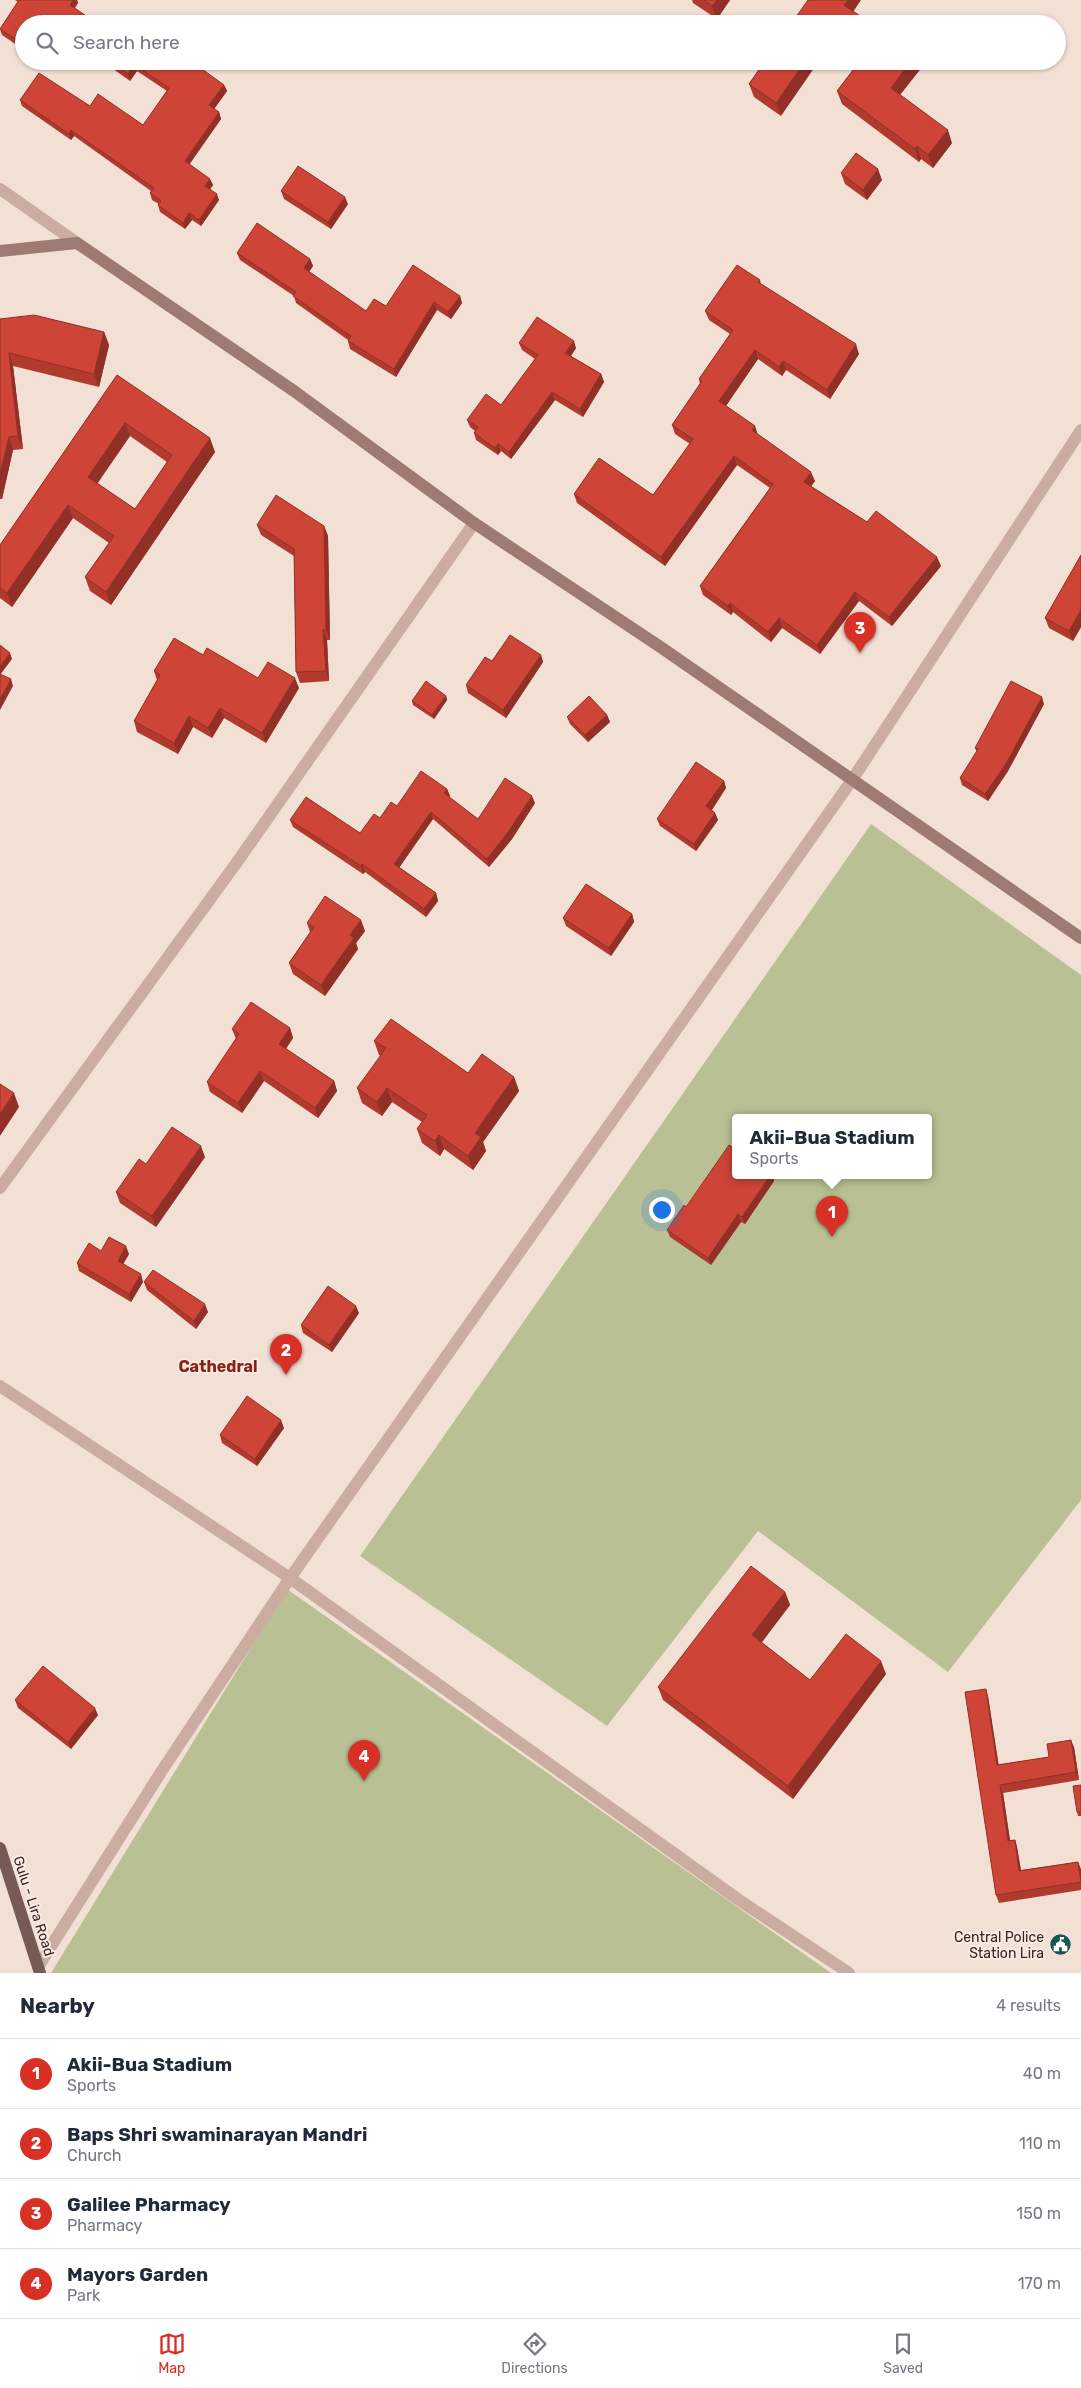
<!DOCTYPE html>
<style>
:root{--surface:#fff;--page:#f6f6f7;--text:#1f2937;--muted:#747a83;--line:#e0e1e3;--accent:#d93025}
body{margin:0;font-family:Rubik,sans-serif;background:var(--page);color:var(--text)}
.you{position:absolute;left:661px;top:1209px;width:18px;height:18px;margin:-12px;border:4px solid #fff;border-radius:50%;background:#1a73e8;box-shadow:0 0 0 8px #1a73e833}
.badge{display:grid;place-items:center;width:32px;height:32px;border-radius:50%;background:var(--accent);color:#fff;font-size:16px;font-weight:700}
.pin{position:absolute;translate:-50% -41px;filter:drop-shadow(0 1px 2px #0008)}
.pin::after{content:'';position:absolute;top:26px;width:18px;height:15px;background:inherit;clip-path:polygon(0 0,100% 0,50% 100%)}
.popup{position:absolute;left:732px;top:1114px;width:200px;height:65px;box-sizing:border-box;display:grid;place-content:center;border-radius:5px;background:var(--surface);filter:drop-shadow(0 1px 4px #0005);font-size:16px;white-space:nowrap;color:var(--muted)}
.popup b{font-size:19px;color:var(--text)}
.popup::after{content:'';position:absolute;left:50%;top:100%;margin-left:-10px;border:10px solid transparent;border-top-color:var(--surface)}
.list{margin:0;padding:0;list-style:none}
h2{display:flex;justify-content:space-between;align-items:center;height:65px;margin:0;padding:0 20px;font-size:21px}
h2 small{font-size:16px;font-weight:400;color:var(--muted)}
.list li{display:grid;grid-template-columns:32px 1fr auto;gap:15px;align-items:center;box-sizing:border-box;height:70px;padding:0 20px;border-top:1px solid var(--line)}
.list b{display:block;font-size:19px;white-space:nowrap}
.list p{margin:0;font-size:16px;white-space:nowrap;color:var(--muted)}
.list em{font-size:16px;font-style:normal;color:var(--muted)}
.icon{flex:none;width:28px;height:28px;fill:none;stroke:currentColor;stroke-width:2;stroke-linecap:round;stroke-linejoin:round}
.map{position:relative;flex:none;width:1081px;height:1973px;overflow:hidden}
.search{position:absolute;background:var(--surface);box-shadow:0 1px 4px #0004;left:15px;right:15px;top:15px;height:55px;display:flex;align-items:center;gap:12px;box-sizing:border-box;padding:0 18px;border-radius:28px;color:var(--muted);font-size:19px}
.sheet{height:345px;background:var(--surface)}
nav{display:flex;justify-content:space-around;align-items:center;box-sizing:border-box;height:70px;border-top:1px solid var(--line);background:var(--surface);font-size:14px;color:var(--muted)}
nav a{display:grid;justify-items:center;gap:2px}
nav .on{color:var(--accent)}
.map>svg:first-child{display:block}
.green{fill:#b9c194;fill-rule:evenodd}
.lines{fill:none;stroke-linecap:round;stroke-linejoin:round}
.minor{stroke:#caada0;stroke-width:12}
.secondary{stroke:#9e7b72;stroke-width:12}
.primary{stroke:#775a54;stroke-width:12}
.wall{fill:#b13a2f;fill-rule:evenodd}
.shaded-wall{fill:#903026}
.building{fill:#ce4437;stroke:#903026;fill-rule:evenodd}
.labels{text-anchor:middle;stroke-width:4;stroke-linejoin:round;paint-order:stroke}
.street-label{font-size:14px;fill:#342624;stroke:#faeae1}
.poi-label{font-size:14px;fill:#342624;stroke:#faeae1;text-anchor:end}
.quarter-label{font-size:16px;font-weight:bold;fill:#872219;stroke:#faeae1}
</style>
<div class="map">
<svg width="1081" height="1973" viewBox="0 0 1081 1973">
<rect width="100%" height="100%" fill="#f2e0d5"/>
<g class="green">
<path d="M871,824L1081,975V1500L948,1672L758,1531L607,1726L360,1556ZM736,1118H928V1176H736Z"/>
<path d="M287,1589L831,1973H51Z"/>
</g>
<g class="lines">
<g class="minor">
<path d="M0,189L77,243"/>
<path d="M0,1188L240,858L474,523"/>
<path d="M0,1386L290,1578L739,1900L849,1973"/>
<path d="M38,1967L161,1772L290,1578L852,780L1081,430"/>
</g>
<path class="secondary" d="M0,251L77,243L294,391L474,523L659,646L1081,938"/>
<path class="primary" d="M0,1848L40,1973"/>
</g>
<g class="wall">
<path d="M15,0H77L78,3L75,8L98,24H47L45,22L24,24V50L2,35L0,29L18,2Z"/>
<path d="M692,0H730L717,19L693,3Z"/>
<path d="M102,61H204L199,68L224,85L227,91L214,109L219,112L221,119L189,164L210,179L213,185L210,189L219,200L201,226L192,220L185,229L160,212L158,205L159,204L152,200L150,193L151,191L74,136L71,140L22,106L20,100L90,106L143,125L167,91L137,71L130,81Z"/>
<path d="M765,61L781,116L754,97L749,84Z"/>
<path d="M849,61H919L922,67L900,95L952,143L933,168L921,159L919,162L842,104L837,91L856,66Z"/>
<path d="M841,173L882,180L867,200L845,184Z"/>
<path d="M281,191L348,204L331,229L284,199Z"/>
<path d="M237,253L310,259L313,266L309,272L366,311L386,306L460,296L462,303L451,319L437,310L396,377L350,349L348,341V340L296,303L294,296L240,260Z"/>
<path d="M760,280L761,284L859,354L830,399L786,370L782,376L758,359L726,406L755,426L757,434L815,481L811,486L867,522L941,566L892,626L859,601L820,654L782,628L771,642L733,612L731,615L703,595L700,586L770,488L737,465L665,566L577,503L574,494L653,495L690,444L675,434L672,425L700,384L699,379L730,334L709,320L705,311Z"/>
<path d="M0,319L104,332L109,345L99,387L13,366L23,449L13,450L2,499H0Z"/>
<path d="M519,343L576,348L571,356L601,374L604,382L583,417L555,400L511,459L501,451L498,455L476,440L474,433L475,431L470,427L467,420L501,405L535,359L522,350Z"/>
<path d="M117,375L215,452L111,605L90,591L85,577L109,543L73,518L12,607L0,598V545ZM130,436L167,462L135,509L97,483Z"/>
<path d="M257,525L324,526L328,536L330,640H327L329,681L300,683L296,672L294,556L261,535Z"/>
<path d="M1081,555V627L1073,641L1049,628L1045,618Z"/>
<path d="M203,655L258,678L299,688L266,743L224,718L212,738L193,727L178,754L137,732L134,721L157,680L154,671Z"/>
<path d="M541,655L543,662L506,718L468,693L466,685Z"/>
<path d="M446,696L447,700L434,719L413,705L412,701Z"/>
<path d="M1044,704L1008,771L988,801L962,785L960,778L977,752L975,748Z"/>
<path d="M607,715L610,722L588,742L570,724L567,717Z"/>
<path d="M724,781L726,788L712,810L715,813L718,820L696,851L660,826L657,819Z"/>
<path d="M447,789L450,796L449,797L478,819L535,803L512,839L489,867L433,819L399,867L436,893L438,901L426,917L365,872L363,874L293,827L290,820L360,833L397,806Z"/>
<path d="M632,914L634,922L611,956L566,926L563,918Z"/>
<path d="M307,923L365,931L356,943L358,949L325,996L293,974L289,963L310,932Z"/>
<path d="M290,1028L293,1038L286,1049L334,1081L337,1091L318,1118L264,1081L242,1113L210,1092L207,1082L236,1039L232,1029Z"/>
<path d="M374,1041L468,1073L514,1077L519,1091L483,1142L486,1151L473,1170L444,1149L440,1156L422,1143L417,1129L422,1122L392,1102L382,1116L362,1103L357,1088L381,1056L379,1055Z"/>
<path d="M205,1157L156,1227L120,1203L116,1192L146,1164Z"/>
<path d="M736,1176H773L774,1181L745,1224L741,1222L711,1265L670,1237L667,1230Z"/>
<path d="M101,1251L129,1254L123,1264L143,1282L131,1302L79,1271L77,1263Z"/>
<path d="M144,1282L208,1312L196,1329L147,1290Z"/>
<path d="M359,1313L332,1352L303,1333L301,1325Z"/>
<path d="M284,1428L257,1466L222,1443L220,1435Z"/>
<path d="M785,1592L790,1605L761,1642L810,1680L886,1674L793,1799L663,1700L658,1687Z"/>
<path d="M988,1696L998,1765L1049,1757L1074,1747L1079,1780L1003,1793L1010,1840H1015L1017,1847L1021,1870L1078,1862L1081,1871V1890L999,1903L996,1895Z"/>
<path d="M15,1700L98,1715L71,1749L18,1708Z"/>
<path d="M1081,1785V1816H1078L1077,1812Z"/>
</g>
<g class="shaded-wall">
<path d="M73,0H77L78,3L72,11L70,5Z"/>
<path d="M717,0H730L717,19L712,6Z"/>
<path d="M848,0H861L849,18L844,5Z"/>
<path d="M42,16L45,22L44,24H37Z"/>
<path d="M197,61H204L197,71L195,64Z"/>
<path d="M805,61H819L781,116L776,103Z"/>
<path d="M911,61H919L922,67L895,101L891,88Z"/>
<path d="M135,65L137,71L130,81L128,74Z"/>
<path d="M224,85L227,91L212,112L209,105Z"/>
<path d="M219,112L221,119L187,168L185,161Z"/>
<path d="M71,130L74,136L71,140L69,134Z"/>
<path d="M948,130L952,143L933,168L928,155Z"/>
<path d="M917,146L921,159L919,162L915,149Z"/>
<path d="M878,169L882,180L867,200L863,190Z"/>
<path d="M210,179L213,185L208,192L205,186Z"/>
<path d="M217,194L219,200L201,226L199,220Z"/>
<path d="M345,197L348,204L331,229L328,222Z"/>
<path d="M189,213L192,220L185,229L183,223Z"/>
<path d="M310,259L313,266L306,276L304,268Z"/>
<path d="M460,296L462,303L451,319L448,312Z"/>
<path d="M434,302L437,310L396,377L394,369Z"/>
<path d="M104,332L109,345L99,387L94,374Z"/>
<path d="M574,341L576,348L568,360L565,353Z"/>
<path d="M856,344L859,354L830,399L827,390Z"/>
<path d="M755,350L758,359L723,410L719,401Z"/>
<path d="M9,353L13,366L23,449L18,436Z"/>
<path d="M783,361L786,370L782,376L779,367Z"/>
<path d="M601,374L604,382L583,417L580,409Z"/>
<path d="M552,392L555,400L511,459L509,452Z"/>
<path d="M125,423L130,436L93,490L88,477Z"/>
<path d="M755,426L758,435L752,430Z"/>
<path d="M9,437L13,450L2,499L0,494V474Z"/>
<path d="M210,438L215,452L111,605L106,592Z"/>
<path d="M498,444L501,451L498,455L495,448Z"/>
<path d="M734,456L737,465L665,566L661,557Z"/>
<path d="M811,472L815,481L808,491L804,482Z"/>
<path d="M68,505L73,518L12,607L7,593Z"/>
<path d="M324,526L328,536L330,640L326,630Z"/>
<path d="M937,557L941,566L892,626L889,617Z"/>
<path d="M855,592L859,601L820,654L817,645Z"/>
<path d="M730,603L733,612L731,615L728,606Z"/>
<path d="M1081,610V627L1073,641L1069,631Z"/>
<path d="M779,618L782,628L771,642L768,632Z"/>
<path d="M323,630L327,640L329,681L326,671Z"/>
<path d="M10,653L12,659L0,675V666Z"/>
<path d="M541,655L543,662L506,718L503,710Z"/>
<path d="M295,678L299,688L266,743L262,733Z"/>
<path d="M11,679L13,686L0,710V699Z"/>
<path d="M446,696L447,700L434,719L432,715Z"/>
<path d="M1042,697L1044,704L1008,771L988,801L985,794Z"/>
<path d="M220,708L224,718L212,738L208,728Z"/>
<path d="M607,715L610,722L588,742L585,735Z"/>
<path d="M189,716L193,727L178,754L174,743Z"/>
<path d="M724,781L726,788L709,814L706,806Z"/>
<path d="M447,789L450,796L446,801L444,793Z"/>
<path d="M532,796L535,803L512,839L489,867L487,859Z"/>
<path d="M431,812L433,819L397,871L394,864Z"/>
<path d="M715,813L718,820L696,851L694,844Z"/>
<path d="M362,864L365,872L363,874L361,866Z"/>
<path d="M436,893L438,901L426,917L424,909Z"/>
<path d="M632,914L634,922L611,956L609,948Z"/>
<path d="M361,920L365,931L356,943L358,949L325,996L321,985L350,935Z"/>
<path d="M290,1028L293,1038L282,1054L279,1044Z"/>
<path d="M260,1071L264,1081L242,1113L238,1103Z"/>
<path d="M514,1077L519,1091L483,1142L486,1151L473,1170L468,1156L475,1133Z"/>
<path d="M334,1081L337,1091L318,1118L315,1108Z"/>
<path d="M387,1088L392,1102L382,1116L377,1102Z"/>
<path d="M14,1093L19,1107L0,1136V1114Z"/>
<path d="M439,1135L444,1149L440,1156L435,1141Z"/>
<path d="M201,1146L205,1157L156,1227L152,1216Z"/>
<path d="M770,1176H773L774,1181L745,1224L742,1217Z"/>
<path d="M738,1214L741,1222L711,1265L708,1258Z"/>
<path d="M126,1246L129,1254L121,1268L118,1261Z"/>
<path d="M141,1274L143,1282L131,1302L129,1294Z"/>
<path d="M205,1304L208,1312L196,1329L194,1321Z"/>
<path d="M356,1306L359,1313L332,1352L329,1345Z"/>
<path d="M281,1420L284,1428L257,1466L255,1459Z"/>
<path d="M785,1592L790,1605L757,1649L752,1635Z"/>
<path d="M881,1661L886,1674L793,1799L788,1786Z"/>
<path d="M986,1689L988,1696L1000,1773L997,1765Z"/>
<path d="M95,1708L98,1715L71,1749L68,1742Z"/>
<path d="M1071,1740L1074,1747L1079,1780L1076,1772Z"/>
<path d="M1000,1785L1003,1793L1011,1848L1008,1841Z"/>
<path d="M1015,1840L1017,1847L1022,1878L1019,1871Z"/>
<path d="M1078,1862L1081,1869V1880Z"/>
</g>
<g class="building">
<path d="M19,0H73L70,5L98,24H54L42,16L37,24H24V43L23,44L0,29Z"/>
<path d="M704,0H717L712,6Z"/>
<path d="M808,0H848L844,5L872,24H791Z"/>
<path d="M109,61H197L195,64L224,85L209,105L219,112L185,161L210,179L205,186L217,194L199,220L189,213L183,223L158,205L161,201L150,193L154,188L71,130L69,134L20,100L39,73L90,106L98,94L143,125L169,88L135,65L128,74Z"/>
<path d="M765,61H805L776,103L749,84Z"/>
<path d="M860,61H911L891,88L948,130L928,155L917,146L915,149L837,91Z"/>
<path d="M856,153L878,169L863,190L841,173Z"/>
<path d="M298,166L345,197L328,222L281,191Z"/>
<path d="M257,223L310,259L304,268L366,311L374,299L386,306L413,265L460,296L448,312L434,302L394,369L348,341L351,336L293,296L296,292L237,253Z"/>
<path d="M737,265L760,280L758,282L856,344L827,390L783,361L779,367L755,350L719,401L755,426L752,430L811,472L804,482L867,522L876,511L937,557L889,617L855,592L817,645L779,618L768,632L730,603L728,606L700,586L773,484L734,456L661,557L574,494L599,458L653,495L693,439L672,425L702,381L699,379L733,330L705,311Z"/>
<path d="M34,315L104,332L94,374L9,353L18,436L9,437L0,474V319Z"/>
<path d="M537,317L574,341L565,353L601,374L580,409L552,392L509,452L498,444L495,448L474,433L478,427L467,420L486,394L501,405L538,355L519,343Z"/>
<path d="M117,375L210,438L106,592L85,577L114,536L68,505L7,593L0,588V545ZM125,423L172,455L135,509L88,477Z"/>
<path d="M276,495L324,526L326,630H323L326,671L296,672L294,549L257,525Z"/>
<path d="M1081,555V610L1069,631L1045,618Z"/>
<path d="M510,635L541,655L503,710L466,685L485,657L492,661Z"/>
<path d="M174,638L203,655L207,648L258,678L268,662L295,678L262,733L220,708L208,728L189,716L174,743L134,721L160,675L154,671Z"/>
<path d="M0,645L10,653L0,666Z"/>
<path d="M0,674L11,679L0,699Z"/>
<path d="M426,681L446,696L432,715L412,701Z"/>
<path d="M1011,681L1042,697L1006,764L985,794L960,778L978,749L975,748Z"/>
<path d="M589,696L607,715L585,735L567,717Z"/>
<path d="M696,762L724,781L706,806L715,813L694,844L657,819Z"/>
<path d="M421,771L447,789L444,793L478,819L505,778L532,796L509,831L487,859L431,812L394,864L436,893L424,909L362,864L361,866L290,820L306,797L360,833L374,814L380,818L391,802L397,806Z"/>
<path d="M586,884L632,914L609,948L563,918Z"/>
<path d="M325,896L361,920L350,935L354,938L321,985L289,963L314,927L307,923Z"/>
<path d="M251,1002L290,1028L279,1044L334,1081L315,1108L260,1071L238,1103L207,1082L239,1034L232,1029Z"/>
<path d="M391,1019L468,1073L482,1054L514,1077L475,1133L481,1137L468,1156L439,1135L435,1141L417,1129L427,1115L387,1088L377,1102L357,1088L386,1048L374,1041Z"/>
<path d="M0,1084L14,1093L0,1114Z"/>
<path d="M172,1127L201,1146L152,1216L116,1192L139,1159L146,1164Z"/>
<path d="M729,1145L736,1149V1176H770L742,1217L738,1214L708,1258L667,1230L684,1205L686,1207Z"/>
<path d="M109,1237L126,1246L118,1261L141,1274L129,1294L77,1263L89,1243L101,1251Z"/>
<path d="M153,1270L205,1304L194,1321L144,1282Z"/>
<path d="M328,1286L356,1306L329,1345L301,1325Z"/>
<path d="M247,1396L281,1420L255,1459L220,1435Z"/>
<path d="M751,1566L785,1592L752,1635L810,1680L846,1634L881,1661L788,1786L658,1687Z"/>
<path d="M43,1666L95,1708L68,1742L15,1700Z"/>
<path d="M986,1689L997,1765L1049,1757L1047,1744L1071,1740L1076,1772L1000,1785L1008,1841L1015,1840L1019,1871L1078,1862L1081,1882L996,1895L965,1692Z"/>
<path d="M1081,1785V1812H1077L1073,1786Z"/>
</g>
<defs>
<symbol id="civic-disc" viewBox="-11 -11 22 22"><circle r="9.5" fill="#185751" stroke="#faeae1"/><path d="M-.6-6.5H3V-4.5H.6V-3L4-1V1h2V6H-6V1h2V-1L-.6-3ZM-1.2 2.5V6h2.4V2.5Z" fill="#fff"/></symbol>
</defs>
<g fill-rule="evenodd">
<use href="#civic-disc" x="1048" y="1932" width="25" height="25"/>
</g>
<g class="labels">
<g class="street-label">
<text transform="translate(34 1906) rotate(72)" y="5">Gulu - Lira Road</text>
</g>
<g class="poi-label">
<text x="1044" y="1942">Central Police<tspan x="1044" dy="16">Station Lira</tspan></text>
</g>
<g class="quarter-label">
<text x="218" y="1372">Cathedral</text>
</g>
</g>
</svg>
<div class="you"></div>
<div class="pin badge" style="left:832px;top:1237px">1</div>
<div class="popup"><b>Akii-Bua Stadium</b>Sports</div>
<div class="pin badge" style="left:286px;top:1375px">2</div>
<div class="pin badge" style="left:860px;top:653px">3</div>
<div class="pin badge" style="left:364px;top:1781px">4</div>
<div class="search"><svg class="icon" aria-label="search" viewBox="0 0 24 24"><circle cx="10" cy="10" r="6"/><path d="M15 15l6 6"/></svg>Search here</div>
</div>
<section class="sheet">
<h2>Nearby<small>4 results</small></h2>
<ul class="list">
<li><span class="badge">1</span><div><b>Akii-Bua Stadium</b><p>Sports</p></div><em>40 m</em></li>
<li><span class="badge">2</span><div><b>Baps Shri swaminarayan Mandri</b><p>Church</p></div><em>110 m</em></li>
<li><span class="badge">3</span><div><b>Galilee Pharmacy</b><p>Pharmacy</p></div><em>150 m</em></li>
<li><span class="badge">4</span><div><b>Mayors Garden</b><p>Park</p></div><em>170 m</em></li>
</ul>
</section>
<nav>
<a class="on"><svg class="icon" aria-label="map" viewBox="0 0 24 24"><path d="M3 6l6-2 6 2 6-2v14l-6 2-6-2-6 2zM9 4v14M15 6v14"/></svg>Map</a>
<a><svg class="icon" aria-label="directions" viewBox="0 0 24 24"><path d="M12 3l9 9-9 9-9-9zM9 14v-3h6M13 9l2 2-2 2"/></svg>Directions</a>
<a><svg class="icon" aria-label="saved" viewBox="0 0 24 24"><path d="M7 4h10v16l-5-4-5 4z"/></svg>Saved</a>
</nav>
